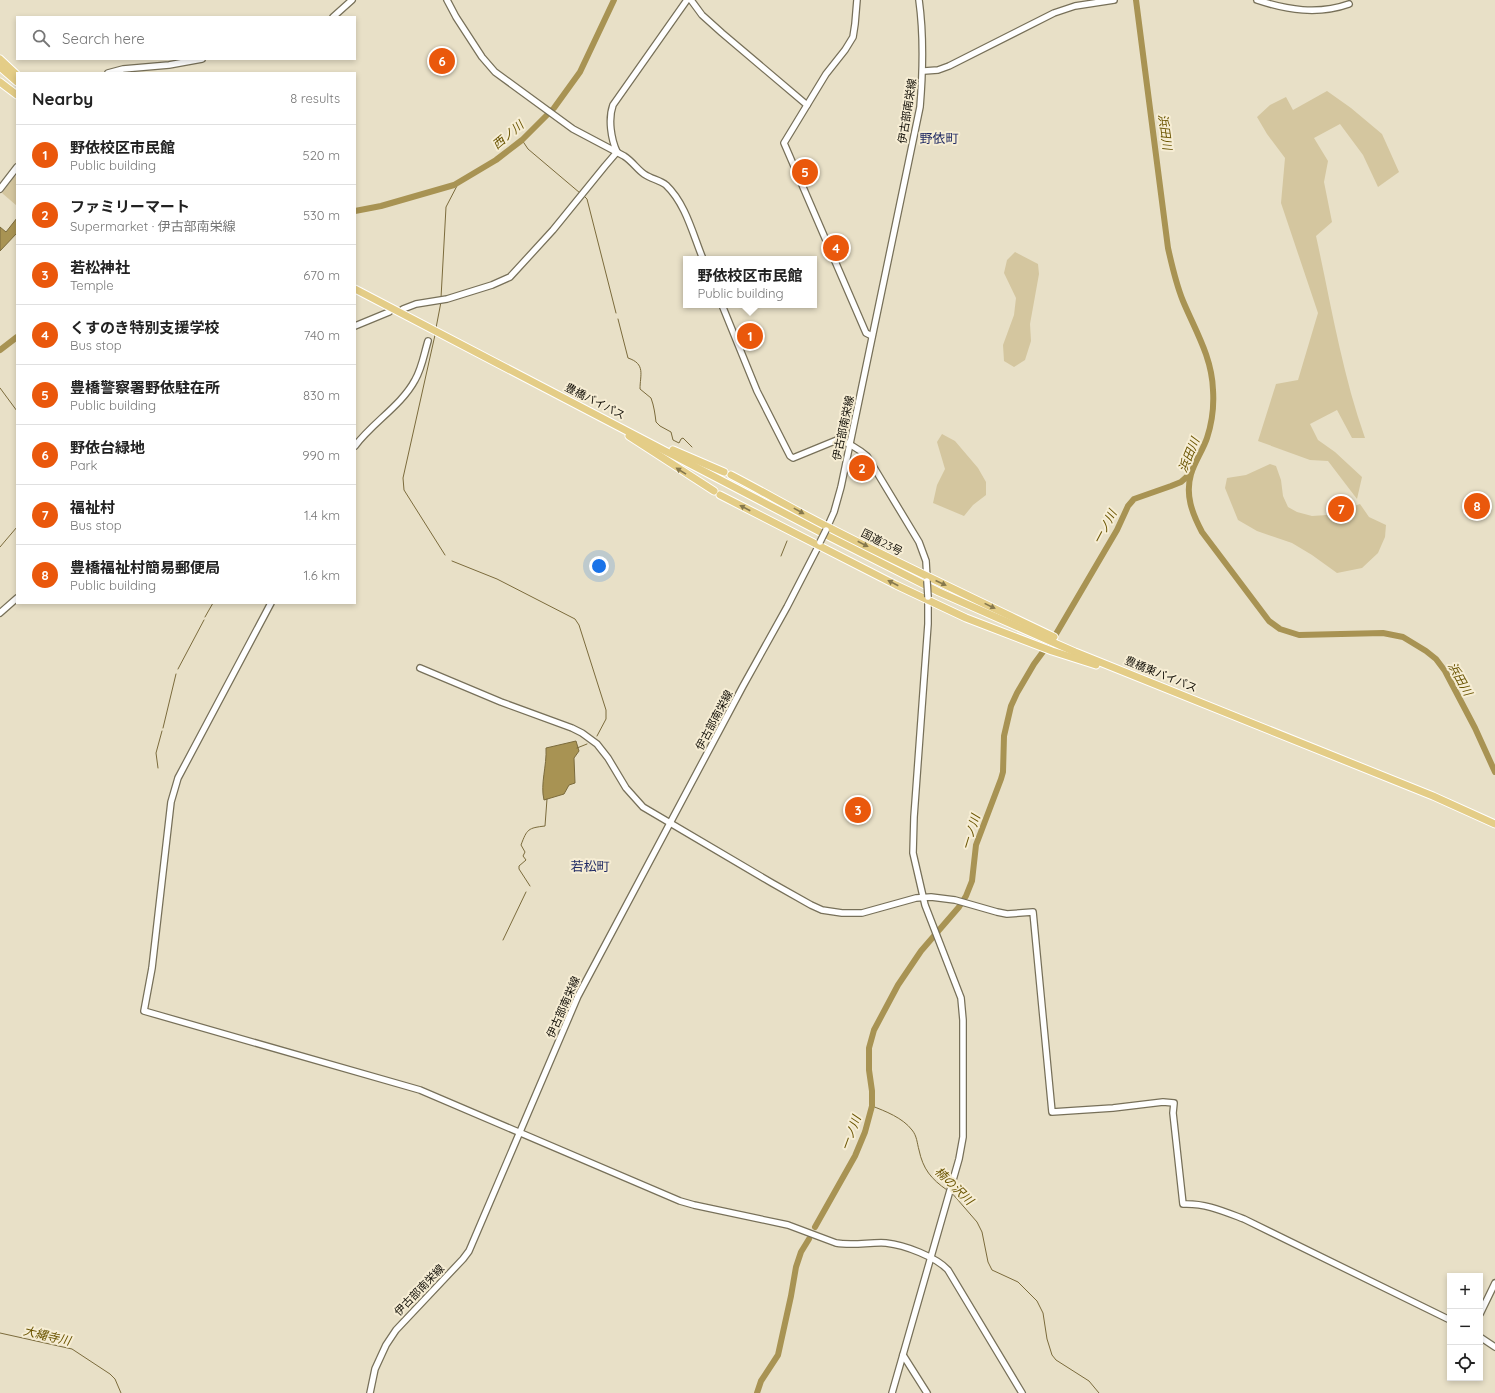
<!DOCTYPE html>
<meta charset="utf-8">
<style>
:root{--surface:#fff;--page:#f2f2f2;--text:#222;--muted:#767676;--line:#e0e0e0;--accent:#ea580c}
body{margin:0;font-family:Quicksand,"Noto Sans JP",sans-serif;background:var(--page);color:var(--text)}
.controls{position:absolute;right:12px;bottom:12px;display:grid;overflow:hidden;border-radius:0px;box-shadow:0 2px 6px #0003}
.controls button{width:36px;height:36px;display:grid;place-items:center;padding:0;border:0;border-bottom:1px solid var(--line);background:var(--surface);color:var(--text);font:20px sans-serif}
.you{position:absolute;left:599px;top:566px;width:14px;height:14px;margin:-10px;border:3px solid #fff;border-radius:50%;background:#1a73e8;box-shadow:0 0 0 6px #1a73e833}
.badge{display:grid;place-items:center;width:26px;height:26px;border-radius:50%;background:var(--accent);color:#fff;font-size:13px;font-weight:700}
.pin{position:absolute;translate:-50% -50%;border:2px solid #fff;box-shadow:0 1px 4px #0006}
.popup{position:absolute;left:683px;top:256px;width:134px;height:52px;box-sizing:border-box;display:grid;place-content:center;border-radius:0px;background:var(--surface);filter:drop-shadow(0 1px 3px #0005);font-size:13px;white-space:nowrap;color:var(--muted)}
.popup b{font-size:15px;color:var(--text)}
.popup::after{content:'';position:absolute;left:50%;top:100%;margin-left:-8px;border:8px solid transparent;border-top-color:var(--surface)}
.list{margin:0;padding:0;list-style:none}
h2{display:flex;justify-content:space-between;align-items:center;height:52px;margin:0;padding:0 16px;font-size:17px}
h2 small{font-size:13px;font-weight:400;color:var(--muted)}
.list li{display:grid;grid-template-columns:26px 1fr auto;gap:12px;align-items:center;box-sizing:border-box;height:60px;padding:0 16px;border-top:1px solid var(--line)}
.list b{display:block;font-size:15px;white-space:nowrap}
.list p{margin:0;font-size:13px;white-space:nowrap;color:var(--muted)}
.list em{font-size:13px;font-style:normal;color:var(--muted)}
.icon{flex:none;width:22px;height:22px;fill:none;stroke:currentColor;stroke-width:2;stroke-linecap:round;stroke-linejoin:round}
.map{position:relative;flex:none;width:1495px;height:1393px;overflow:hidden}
.search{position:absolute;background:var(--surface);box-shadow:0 2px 6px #0003;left:16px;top:16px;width:340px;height:44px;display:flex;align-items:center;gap:10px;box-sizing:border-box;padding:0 14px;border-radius:0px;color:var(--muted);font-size:15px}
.panel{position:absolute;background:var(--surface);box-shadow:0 2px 6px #0003;left:16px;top:72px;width:340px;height:532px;border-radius:0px}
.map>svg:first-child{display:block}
.green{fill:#d4c69f}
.water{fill:#a89353;stroke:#7b6b3c}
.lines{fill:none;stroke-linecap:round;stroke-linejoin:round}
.stream{stroke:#7b6b3c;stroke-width:1}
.river{stroke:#a89353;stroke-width:6}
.secondary-casing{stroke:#777059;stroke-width:8}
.highway-casing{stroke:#fff;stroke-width:9}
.secondary{stroke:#fff;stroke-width:5.5}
.highway{stroke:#e4cd87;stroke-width:7}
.secondary-bridge-casing{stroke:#777059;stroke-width:8;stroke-linecap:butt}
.secondary-bridge{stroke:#fff;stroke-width:5.5}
.oneway{fill:#86784d}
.labels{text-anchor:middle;stroke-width:4;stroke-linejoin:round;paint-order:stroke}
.street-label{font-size:11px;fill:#120f07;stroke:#f6edd4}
.water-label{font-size:12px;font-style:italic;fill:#6a5400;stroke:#f6edd4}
.quarter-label{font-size:13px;fill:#212b64;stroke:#f6edd4}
</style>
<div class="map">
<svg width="1495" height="1393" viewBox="0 0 1495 1393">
<rect width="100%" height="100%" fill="#e8e0c7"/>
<g class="green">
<path d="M1327,91L1351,108L1382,134L1399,172L1378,187L1363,155L1340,124L1314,138L1328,161L1324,182L1332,222L1316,236C1331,304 1342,373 1365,438H1352L1337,410L1310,424L1318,440L1335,452L1362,477L1357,499L1328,461L1310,460L1258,441L1276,384L1298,380L1318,313L1281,203L1285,158L1267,134L1257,117L1270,105L1286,97L1293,110Z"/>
<path d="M15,176L17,177V206L2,193Z"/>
<path d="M1015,252L1038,264L1039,274L1030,324L1031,341L1025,360L1014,367L1004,361L1003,345L1014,315L1016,298L1004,273L1007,260Z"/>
<path d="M942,434L955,441L978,468L986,482V495L973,505L964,516L933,503L937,485L945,469L937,442Z"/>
<path d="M1270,464L1276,466L1281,480L1283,496L1288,507L1297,512L1312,516L1327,515L1360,504L1369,517L1386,525L1385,537L1378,553L1362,568L1337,573L1312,555L1292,543L1257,531L1238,520L1225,488L1227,478L1246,475Z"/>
</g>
<g class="water">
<path d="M17,218V233L0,251V227L6,232Z"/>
<path d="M576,741L579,751L574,758L575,783L569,785L564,794L544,800C540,784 547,766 546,748Z"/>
</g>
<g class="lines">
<g class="stream">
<path d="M522,140L528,149L580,193"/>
<path d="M584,196L587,199L616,313"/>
<path d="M441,298L446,207L459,182"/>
<path d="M618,319L628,358C646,364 640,375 640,389L651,398C654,406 655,414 656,422L660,426L671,432L673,440L679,443L681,439L683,438L692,447"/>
<path d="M436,328L441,302"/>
<path d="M435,335L403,478L404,490L445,555"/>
<path d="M0,388L17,411"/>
<path d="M0,547L17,527"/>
<path d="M781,556L787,541"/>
<path d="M452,561L497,579L575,619L579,625L606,710V719L597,736"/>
<path d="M205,617L213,603"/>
<path d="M178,669L204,620"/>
<path d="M163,728L176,674"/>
<path d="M577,748L587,744"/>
<path d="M158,768L156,753L162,731"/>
<path d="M530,886L519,869V866L526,860L523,856L525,852L521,845C527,829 528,828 545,826L547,799"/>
<path d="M503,940L526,892"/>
<path d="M872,1106C885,1111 903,1118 912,1130C917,1136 917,1143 919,1150C923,1169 931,1179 947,1190"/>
<path d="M951,1192L977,1222L982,1232L988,1262L992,1270L1018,1282L1037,1301L1043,1313L1047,1339L1052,1355L1056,1360L1089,1381L1099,1393"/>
<path d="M0,1333L72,1349L110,1374L115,1379L121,1393"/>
</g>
<g class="river">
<path d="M1136,0L1168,248C1172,266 1176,284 1183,301C1195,330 1212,357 1213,390C1214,405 1212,423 1207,438C1203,450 1195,461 1191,474C1185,495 1192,513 1202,532L1269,621L1280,629L1299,635L1383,633L1403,637L1426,651L1436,659L1445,671L1475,728L1495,772"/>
<path d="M355,211L381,206L454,185L496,160L522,140L554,108L580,72L614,0"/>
<path d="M0,350L17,337"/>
<path d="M815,1227L855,1156L865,1132L872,1106V1091L869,1070V1048L874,1030L898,985L921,951L959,907L966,896L972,881L976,845L1001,779L1003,772L1004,736L1011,706L1017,693L1034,664L1056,634L1117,530L1128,506L1134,499L1171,486L1181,482L1191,473"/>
<path d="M757,1393L761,1381L778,1355L791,1296L796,1267L801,1252L809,1239"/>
</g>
<defs>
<g id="secondary">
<path d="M447,0L456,17L482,57L495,72L573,129L624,156C632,161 637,169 644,174C651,179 660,180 666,185C686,204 693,235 703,259"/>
<path d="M691,0L702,15L722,33L807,105"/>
<path d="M857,0L855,24L853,37L845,50L826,74L784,143L866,333L872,336"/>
<path d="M1257,0C1287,10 1318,15 1349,4"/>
<path d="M333,17L352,0"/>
<path d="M924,71L938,70L949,66L1054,13L1075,6L1114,0"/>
<path d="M108,73L123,69L169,65L202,59"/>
<path d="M617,152C611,139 608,119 613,105L687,0"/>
<path d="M0,189L17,167"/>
<path d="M722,305L757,391L790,456L793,458L837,440C845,440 861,451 867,456L919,542L926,561L927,579"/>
<path d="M403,309L416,304L447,299L492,285L510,277L553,230L605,166L617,152"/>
<path d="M355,326L389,312"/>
<path d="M355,446C373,422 401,406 415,380C422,368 424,354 428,341"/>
<path d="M826,530L834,512L841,487L920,107C923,71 924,36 919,0"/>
<path d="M271,603L178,778L171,802L152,968L144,1011L420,1090L680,1201L694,1205L788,1225L836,1243C853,1246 870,1242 886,1243C905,1245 936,1257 948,1270L1022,1393"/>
<path d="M0,613L17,598"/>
<path d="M420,668L501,702L572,728L582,733L597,744L608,758L626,788L643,807L772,883L811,905L822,910L842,913H862L916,898L931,897L955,900L997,912L1007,914L1033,912L1052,1112L1113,1108L1163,1102L1174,1103L1173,1113L1183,1204C1205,1203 1223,1211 1244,1219L1450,1320"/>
<path d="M1480,1314L1495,1283"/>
<path d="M1480,1337L1495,1347"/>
<path d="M903,1355L927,1393"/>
<path d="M370,1393L375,1369L386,1345L396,1330L463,1259L469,1251L578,996L743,686L787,607L820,543"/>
<path d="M892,1393L959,1159L963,1137V1020L961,998L925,905L913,853L914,817L928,624V597"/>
</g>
<g id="highway">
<path d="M0,59L17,75"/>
<path d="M0,67L17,82"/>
<path d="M0,82L17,95"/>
<path d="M355,289L824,534L939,592L1075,652L1433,796L1495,824"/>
<path d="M629,436L714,491"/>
<path d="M673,450L724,472"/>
<path d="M731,475C764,492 796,511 830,528C904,566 979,601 1054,637"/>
<path d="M720,495L896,585L966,618L1052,651L1096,665"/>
</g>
</defs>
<use href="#secondary" class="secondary-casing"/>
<use href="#highway" class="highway-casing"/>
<use href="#secondary" class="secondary"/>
<use href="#highway" class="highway"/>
<defs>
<g id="secondary-bridge">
<path d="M820,542L826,530"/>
<path d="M927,581L928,597"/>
</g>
</defs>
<use href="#secondary-bridge" class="secondary-bridge-casing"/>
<use href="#secondary-bridge" class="secondary-bridge"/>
</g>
<defs><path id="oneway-solid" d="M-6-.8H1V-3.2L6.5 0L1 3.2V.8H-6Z"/></defs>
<g class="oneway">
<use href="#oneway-solid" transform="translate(681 471) rotate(-148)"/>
<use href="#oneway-solid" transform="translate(745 508) rotate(-152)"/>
<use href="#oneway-solid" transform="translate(799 511) rotate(29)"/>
<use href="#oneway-solid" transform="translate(863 544) rotate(27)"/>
<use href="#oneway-solid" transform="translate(893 583) rotate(-153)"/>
<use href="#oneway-solid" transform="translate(941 583) rotate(25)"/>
<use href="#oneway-solid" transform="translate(990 606) rotate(26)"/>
</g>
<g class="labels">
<g class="street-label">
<text transform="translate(907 111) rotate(-81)" y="4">伊古部南栄線</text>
<text transform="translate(595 401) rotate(27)" y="4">豊橋バイパス</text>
<text transform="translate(843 428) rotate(-78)" y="4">伊古部南栄線</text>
<text transform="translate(882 542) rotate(27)" y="4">国道23号</text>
<text transform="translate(1161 674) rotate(22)" y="4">豊橋東バイパス</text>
<text transform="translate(714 720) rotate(-62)" y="4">伊古部南栄線</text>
<text transform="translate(563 1007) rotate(-66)" y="4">伊古部南栄線</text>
<text transform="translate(419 1290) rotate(-46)" y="4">伊古部南栄線</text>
</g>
<g class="water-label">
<text transform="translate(1165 132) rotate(82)" y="4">浜田川</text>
<text transform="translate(508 135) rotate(-40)" y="4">西ノ川</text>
<text transform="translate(1189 455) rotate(-68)" y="4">浜田川</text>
<text transform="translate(1105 527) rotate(-62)" y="4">一ノ川</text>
<text transform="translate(1460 679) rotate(61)" y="4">浜田川</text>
<text transform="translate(971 832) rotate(-73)" y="4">一ノ川</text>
<text transform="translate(851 1133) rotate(-70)" y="4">一ノ川</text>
<text transform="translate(954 1186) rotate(44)" y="4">楠の沢川</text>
<text transform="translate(47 1336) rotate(13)" y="4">大縄寺川</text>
</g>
<g class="quarter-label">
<text x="939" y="143">野依町</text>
<text x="590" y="871">若松町</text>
</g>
</g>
</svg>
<div class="controls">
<button>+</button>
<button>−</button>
<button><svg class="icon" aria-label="locate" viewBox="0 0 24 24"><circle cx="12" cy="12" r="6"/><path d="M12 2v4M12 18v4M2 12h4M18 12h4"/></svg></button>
</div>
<div class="you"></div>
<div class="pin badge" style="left:750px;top:336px">1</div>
<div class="popup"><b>野依校区市民館</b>Public building</div>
<div class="pin badge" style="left:862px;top:468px">2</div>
<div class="pin badge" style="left:858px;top:810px">3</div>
<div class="pin badge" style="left:836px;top:248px">4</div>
<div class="pin badge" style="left:805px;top:172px">5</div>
<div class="pin badge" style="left:442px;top:61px">6</div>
<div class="pin badge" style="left:1341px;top:509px">7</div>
<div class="pin badge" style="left:1477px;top:506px">8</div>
<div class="search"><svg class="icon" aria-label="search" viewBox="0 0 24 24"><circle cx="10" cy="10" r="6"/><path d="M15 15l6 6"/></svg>Search here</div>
<section class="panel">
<h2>Nearby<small>8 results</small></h2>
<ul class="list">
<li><span class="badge">1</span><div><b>野依校区市民館</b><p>Public building</p></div><em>520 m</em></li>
<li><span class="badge">2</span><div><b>ファミリーマート</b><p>Supermarket · 伊古部南栄線</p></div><em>530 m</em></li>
<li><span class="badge">3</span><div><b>若松神社</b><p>Temple</p></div><em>670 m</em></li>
<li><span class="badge">4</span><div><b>くすのき特別支援学校</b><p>Bus stop</p></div><em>740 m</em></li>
<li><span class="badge">5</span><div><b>豊橋警察署野依駐在所</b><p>Public building</p></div><em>830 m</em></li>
<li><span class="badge">6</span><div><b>野依台緑地</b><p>Park</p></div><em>990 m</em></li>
<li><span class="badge">7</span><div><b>福祉村</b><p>Bus stop</p></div><em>1.4 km</em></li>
<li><span class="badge">8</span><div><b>豊橋福祉村簡易郵便局</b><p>Public building</p></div><em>1.6 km</em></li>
</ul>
</section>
</div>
